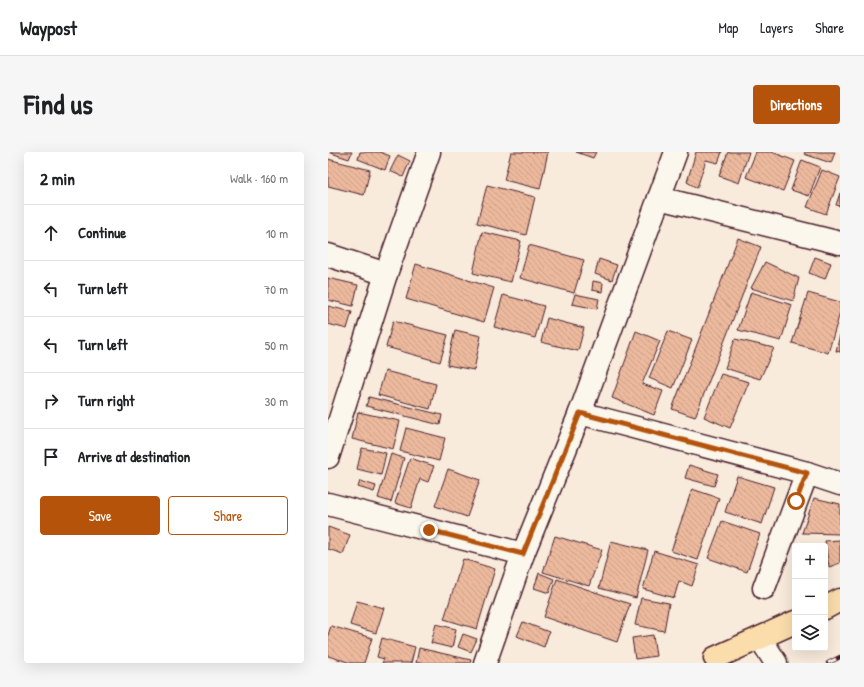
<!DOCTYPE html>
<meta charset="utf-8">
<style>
:root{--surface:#fff;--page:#f6f6f6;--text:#202124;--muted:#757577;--line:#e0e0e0;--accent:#b45309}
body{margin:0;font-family:"Patrick Hand",sans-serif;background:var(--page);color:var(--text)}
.controls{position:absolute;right:12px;bottom:12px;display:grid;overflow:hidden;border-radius:4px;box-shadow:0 4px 16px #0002}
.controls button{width:36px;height:36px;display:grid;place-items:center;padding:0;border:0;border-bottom:1px solid var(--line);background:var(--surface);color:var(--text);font:20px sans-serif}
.stop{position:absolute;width:12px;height:12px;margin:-9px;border:3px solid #b45309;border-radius:50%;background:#fff}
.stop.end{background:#b45309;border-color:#fff;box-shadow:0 1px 4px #0008}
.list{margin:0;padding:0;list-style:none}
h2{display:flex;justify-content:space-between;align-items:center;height:52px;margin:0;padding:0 16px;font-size:17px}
h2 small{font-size:13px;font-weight:400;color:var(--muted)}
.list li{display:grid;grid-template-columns:26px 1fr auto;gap:12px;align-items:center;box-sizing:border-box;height:56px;padding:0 16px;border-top:1px solid var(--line)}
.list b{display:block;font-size:15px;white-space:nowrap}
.list em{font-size:13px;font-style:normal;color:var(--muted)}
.actions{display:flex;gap:8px;padding:12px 16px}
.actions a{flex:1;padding:9px 0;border:1px solid var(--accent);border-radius:4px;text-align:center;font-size:14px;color:var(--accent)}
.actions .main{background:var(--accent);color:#fff}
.icon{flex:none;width:22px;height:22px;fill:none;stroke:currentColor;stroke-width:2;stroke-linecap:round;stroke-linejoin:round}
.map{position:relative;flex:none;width:512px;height:511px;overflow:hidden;border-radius:4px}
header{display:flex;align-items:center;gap:24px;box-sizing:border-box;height:56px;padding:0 20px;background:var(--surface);border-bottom:1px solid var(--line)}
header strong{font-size:19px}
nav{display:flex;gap:22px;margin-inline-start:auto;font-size:14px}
.intro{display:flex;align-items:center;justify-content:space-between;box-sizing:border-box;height:96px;padding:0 24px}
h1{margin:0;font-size:28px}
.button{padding:10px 18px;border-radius:4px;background:var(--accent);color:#fff;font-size:14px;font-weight:700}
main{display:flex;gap:24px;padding:0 24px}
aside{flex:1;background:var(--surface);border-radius:4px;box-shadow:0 4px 16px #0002}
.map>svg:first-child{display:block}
.building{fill:url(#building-back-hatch);stroke:#4a1f2b}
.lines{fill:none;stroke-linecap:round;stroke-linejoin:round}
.minor-casing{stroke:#4a1f2b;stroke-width:25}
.major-casing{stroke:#4a1f2b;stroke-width:25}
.minor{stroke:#fbf7ec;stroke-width:22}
.major{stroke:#faddab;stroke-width:22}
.rail-casing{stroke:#4a1f2b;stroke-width:4.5}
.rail{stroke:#fbf7ec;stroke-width:3;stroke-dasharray:9;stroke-linecap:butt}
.route{stroke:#b45309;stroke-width:5}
</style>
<header>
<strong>Waypost</strong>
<nav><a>Map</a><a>Layers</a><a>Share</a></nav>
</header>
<div class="intro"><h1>Find us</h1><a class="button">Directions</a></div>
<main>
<aside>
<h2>2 min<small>Walk · 160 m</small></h2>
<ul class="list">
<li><svg class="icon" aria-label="ahead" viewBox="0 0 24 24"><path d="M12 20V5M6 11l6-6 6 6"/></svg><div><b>Continue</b></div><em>10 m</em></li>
<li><svg class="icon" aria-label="left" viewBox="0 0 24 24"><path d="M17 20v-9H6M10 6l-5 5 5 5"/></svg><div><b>Turn left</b></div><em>70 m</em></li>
<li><svg class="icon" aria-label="left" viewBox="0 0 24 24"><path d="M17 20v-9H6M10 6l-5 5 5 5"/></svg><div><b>Turn left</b></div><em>50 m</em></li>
<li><svg class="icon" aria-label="right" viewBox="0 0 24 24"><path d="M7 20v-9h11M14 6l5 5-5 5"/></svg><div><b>Turn right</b></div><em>30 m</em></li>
<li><svg class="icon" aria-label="arrive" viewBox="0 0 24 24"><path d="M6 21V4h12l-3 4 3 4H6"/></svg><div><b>Arrive at destination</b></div></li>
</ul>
<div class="actions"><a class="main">Save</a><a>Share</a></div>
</aside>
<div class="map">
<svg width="512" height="511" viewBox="0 0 512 511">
<defs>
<pattern id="building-back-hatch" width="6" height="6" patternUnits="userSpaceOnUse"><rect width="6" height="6" fill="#ecb99d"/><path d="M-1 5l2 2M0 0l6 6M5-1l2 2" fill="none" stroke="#cc9f87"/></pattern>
</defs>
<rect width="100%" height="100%" fill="#f8ebdc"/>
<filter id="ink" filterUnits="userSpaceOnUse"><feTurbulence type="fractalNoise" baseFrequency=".025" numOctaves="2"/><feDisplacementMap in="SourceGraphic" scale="8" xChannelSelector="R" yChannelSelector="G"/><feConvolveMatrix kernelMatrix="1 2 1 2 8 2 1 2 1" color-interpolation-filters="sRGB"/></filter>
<g filter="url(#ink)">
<g class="building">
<path d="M0,0H24L21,7Z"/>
<path d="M32,0H52L62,4L57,18L30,7Z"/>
<path d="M183,0H220L212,37L176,28Z"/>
<path d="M248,0H268L265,6Z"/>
<path d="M368,0H394L390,11L378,8L369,36L359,30Z"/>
<path d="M400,0H421L411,31L391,24Z"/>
<path d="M428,0H444L467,9L455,39L418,25Z"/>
<path d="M477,0H507L503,11L476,2Z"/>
<path d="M70,3L82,9L75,25L62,19Z"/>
<path d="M0,7L42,18L36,43L0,34Z"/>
<path d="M474,8L492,15L481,44L463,38Z"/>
<path d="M494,18L512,25L498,62L479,55Z"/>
<path d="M159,33L207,45L198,83L149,71Z"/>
<path d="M512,41V54L508,53Z"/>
<path d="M154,80L193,89L183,130L145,121Z"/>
<path d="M410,86L433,95L367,265L344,257Z"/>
<path d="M201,93L256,108L246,141L192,126Z"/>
<path d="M487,105L503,111L497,127L481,121Z"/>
<path d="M271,107L289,113L284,128L267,122Z"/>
<path d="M437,110L471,126L465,149L423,136Z"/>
<path d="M88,112L166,136L156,170L78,147Z"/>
<path d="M0,126L30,133L25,154L0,148Z"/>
<path d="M265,129L275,131L274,140L264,138Z"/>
<path d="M423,140L464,153L453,189L410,178Z"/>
<path d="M480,141L512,150V161L500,201L464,191Z"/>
<path d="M247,142L271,147L269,157L244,152Z"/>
<path d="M175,143L216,154L207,186L166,175Z"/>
<path d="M0,154L24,160L19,177L0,172Z"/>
<path d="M219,166L256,176L250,199L213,190Z"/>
<path d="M65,169L120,183L112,210L58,195Z"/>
<path d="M127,178L153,184L146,218L119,213Z"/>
<path d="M308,179L332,189L314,232L335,239L326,263L284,246Z"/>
<path d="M340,179L364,188L345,236L321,226Z"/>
<path d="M512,183V200L508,199Z"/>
<path d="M407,187L446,196L432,227L397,216Z"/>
<path d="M57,219L108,232L102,257L50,243Z"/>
<path d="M393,222L421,230L402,276L376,265Z"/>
<path d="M41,245L114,263L112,273L38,254Z"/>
<path d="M30,260L72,269L65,297L24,287Z"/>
<path d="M78,276L117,286L111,309L72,299Z"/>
<path d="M34,296L58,301L53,323L29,317Z"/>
<path d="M63,302L76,306L63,350L50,346Z"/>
<path d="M82,306L106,314L100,330L92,327L83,356L67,351Z"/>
<path d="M361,313L390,322L386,334L357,326Z"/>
<path d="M120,317L152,328L139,365L107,354Z"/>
<path d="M409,324L446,335L434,372L397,360Z"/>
<path d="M32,329L48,334L46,340L30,335Z"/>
<path d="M364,337L391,346L370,408L343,399Z"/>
<path d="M486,346L512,352V382L474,381Z"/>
<path d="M394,369L432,382L419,420L380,406Z"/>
<path d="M0,375L22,383L15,402L0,397Z"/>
<path d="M227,384L274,398L261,434L215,420Z"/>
<path d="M512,388V411L501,415L497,389Z"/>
<path d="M283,389L320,398L308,446L271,436Z"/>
<path d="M326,399L371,413L364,434L351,429L346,446L315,437Z"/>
<path d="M135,407L167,417L149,477L116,467Z"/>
<path d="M211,421L226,427L221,441L206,436Z"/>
<path d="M229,427L302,452L289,490L216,465Z"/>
<path d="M313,446L341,451L336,479L307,473Z"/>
<path d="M29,449L56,456L48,481L22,473Z"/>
<path d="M195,470L221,480L216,495L189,484Z"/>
<path d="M108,472L128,477L124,496L103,491Z"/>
<path d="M3,474L44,486L36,511H23L0,504V483Z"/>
<path d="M135,482L149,487L143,500L130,495Z"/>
<path d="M325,483L328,504L307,507L304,486Z"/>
<path d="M54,486L87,495L83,511H54L56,507L49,505Z"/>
<path d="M91,496L143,508L142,511H88Z"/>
</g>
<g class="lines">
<defs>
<g id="minor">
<path d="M331,46L512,91"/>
<path d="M0,103L58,122"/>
<path d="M252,261L479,321"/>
<path d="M0,305L58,122L101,0"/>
<path d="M0,352L195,402"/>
<path d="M436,436L479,321L512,332"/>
<path d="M432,486L448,511"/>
<path d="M157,511L195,402L252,261L348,0"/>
</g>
<g id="major">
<path d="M497,456L512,448"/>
<path d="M387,506L467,470"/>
</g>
</defs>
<use href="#minor" class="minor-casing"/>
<use href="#major" class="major-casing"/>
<use href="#minor" class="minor"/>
<use href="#major" class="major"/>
<defs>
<path id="rail" d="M500,511L512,505"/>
</defs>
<use href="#rail" class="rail-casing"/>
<use href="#rail" class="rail"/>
</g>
</g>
<g class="lines" filter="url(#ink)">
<path class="route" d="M101,378L195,402L252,261L479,321L468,349"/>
</g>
</svg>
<div class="controls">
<button>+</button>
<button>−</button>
<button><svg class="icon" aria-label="layers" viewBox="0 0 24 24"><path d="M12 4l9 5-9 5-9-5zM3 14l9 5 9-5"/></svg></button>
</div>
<div class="stop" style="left:468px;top:349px"></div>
<div class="stop end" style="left:101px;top:378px"></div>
</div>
</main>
